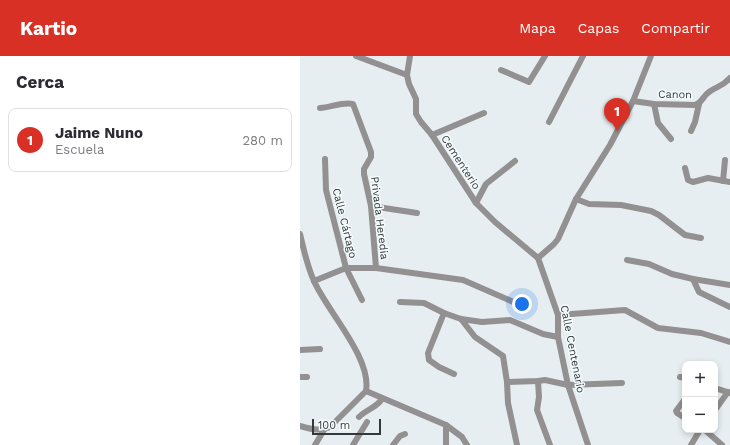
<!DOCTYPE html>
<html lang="es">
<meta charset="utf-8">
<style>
:root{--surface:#fff;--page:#f2f2f3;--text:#2b2b33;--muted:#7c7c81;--line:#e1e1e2;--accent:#d93025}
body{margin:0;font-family:"Work Sans",sans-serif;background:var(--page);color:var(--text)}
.controls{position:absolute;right:12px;bottom:12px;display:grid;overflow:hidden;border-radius:8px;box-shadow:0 2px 6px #0003}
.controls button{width:36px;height:36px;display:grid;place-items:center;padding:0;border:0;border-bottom:1px solid var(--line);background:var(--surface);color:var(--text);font:20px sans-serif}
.scale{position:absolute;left:12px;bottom:10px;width:69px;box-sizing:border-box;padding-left:4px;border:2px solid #36393a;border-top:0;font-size:11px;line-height:14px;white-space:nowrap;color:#36393a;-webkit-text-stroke:3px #f4fcfe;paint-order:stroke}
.you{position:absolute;left:222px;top:248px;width:14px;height:14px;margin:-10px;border:3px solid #fff;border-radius:50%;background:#1a73e8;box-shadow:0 0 0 6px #1a73e833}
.badge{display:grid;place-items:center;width:26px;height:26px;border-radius:50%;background:var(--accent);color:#fff;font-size:13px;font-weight:700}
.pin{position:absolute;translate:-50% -33px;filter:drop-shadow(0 1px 2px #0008)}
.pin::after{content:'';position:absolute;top:21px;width:14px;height:12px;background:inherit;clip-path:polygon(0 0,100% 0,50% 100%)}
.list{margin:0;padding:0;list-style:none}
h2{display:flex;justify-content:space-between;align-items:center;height:52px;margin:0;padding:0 16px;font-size:17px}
h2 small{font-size:13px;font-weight:400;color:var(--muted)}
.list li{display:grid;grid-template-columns:26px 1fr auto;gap:12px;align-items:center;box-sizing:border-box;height:64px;margin:0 8px 8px;padding:0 8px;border:1px solid var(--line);border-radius:8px}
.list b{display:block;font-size:15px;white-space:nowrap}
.list p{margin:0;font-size:13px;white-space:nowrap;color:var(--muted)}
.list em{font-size:13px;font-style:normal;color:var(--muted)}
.map{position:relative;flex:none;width:430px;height:389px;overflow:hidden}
header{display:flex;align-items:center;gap:24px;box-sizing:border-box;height:56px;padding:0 20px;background:var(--accent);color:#fff}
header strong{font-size:19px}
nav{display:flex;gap:22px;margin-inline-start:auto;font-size:14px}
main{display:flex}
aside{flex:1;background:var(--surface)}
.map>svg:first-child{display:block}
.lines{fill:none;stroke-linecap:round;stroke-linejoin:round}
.minor{stroke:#939091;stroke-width:6}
.labels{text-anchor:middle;stroke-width:3;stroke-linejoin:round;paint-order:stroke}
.street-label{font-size:11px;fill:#36393a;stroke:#f4fcfe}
</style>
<header>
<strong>Kartio</strong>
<nav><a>Mapa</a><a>Capas</a><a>Compartir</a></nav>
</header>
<main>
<aside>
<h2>Cerca<small></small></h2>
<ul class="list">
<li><span class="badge">1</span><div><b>Jaime Nuno</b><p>Escuela</p></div><em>280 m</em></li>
</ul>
</aside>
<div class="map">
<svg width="430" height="389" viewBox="0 0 430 389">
<rect width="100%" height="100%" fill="#e6eef1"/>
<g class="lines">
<g class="minor">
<path d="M56,0L107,19"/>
<path d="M110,0L107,19L109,28L116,43V58L121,66L132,79L176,147L195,166L238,202"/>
<path d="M201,14L229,26L245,0"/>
<path d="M333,45L354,48L395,49C402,47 403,40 409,36C417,30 422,31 430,22"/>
<path d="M354,48L358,67L371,83"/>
<path d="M20,52C30,52 43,45 53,48L71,96V101L64,113V118L71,150L76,212"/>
<path d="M249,66L283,0"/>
<path d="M391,75L395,66L399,48"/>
<path d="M132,79L184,57"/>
<path d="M25,103L26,134L46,212L62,244"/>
<path d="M385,112L388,124L393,126L408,122L430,126"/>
<path d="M423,125L425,104"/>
<path d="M276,143L289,148L321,149L351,155L359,159L385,179L401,182"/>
<path d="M176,147L186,128L215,105"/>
<path d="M71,150L117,157"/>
<path d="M0,178C4,194 7,210 14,225C27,255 72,302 66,335"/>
<path d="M238,202L254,188L258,183L276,143L310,89L333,45L351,0"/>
<path d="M238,202L258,259V281L268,329L288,389"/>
<path d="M327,204L349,208L372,218L393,223L430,229"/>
<path d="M393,223L399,236L430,251"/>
<path d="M14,225L46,212H76L163,224L218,248"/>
<path d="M100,246L124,247L144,257L161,263L182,266L210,264L243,278L258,281"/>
<path d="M144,257L128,297L129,304L139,311L154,318"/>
<path d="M258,259L325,254L358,272L401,277L430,286"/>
<path d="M161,263L175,281L203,300L207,326L208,347L217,389"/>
<path d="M0,294L20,293"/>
<path d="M0,321H7"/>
<path d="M380,321L385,322"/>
<path d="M238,325L239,341L237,354L250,389"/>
<path d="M207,326L238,325L245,324L268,329L322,327"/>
<path d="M415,332L430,337"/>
<path d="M66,335L146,369L162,381L167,389"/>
<path d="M385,343L376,355L377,357L385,362"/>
<path d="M415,354L428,336"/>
<path d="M59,361C67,353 76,352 82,343"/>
<path d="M146,369V389"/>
<path d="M0,370C11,373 20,376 31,370L66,335"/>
<path d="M405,374L422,389"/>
<path d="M15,389L24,374"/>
<path d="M53,389L67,366"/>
<path d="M93,389L100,380L105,378"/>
<path d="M391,389L400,374"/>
</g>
</g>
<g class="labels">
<g class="street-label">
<text transform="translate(375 38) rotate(1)" y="4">Canon</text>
<text transform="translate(161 106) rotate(57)" y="4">Cementerio</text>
<text transform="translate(80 162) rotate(83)" y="4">Privada Heredia</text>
<text transform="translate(45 167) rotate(76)" y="4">Calle Cártago</text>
<text transform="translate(273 293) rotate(79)" y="4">Calle Centenario</text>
</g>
</g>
</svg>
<div class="controls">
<button>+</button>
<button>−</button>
</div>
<div class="scale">100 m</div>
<div class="you"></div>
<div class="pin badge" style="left:317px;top:75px">1</div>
</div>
</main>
